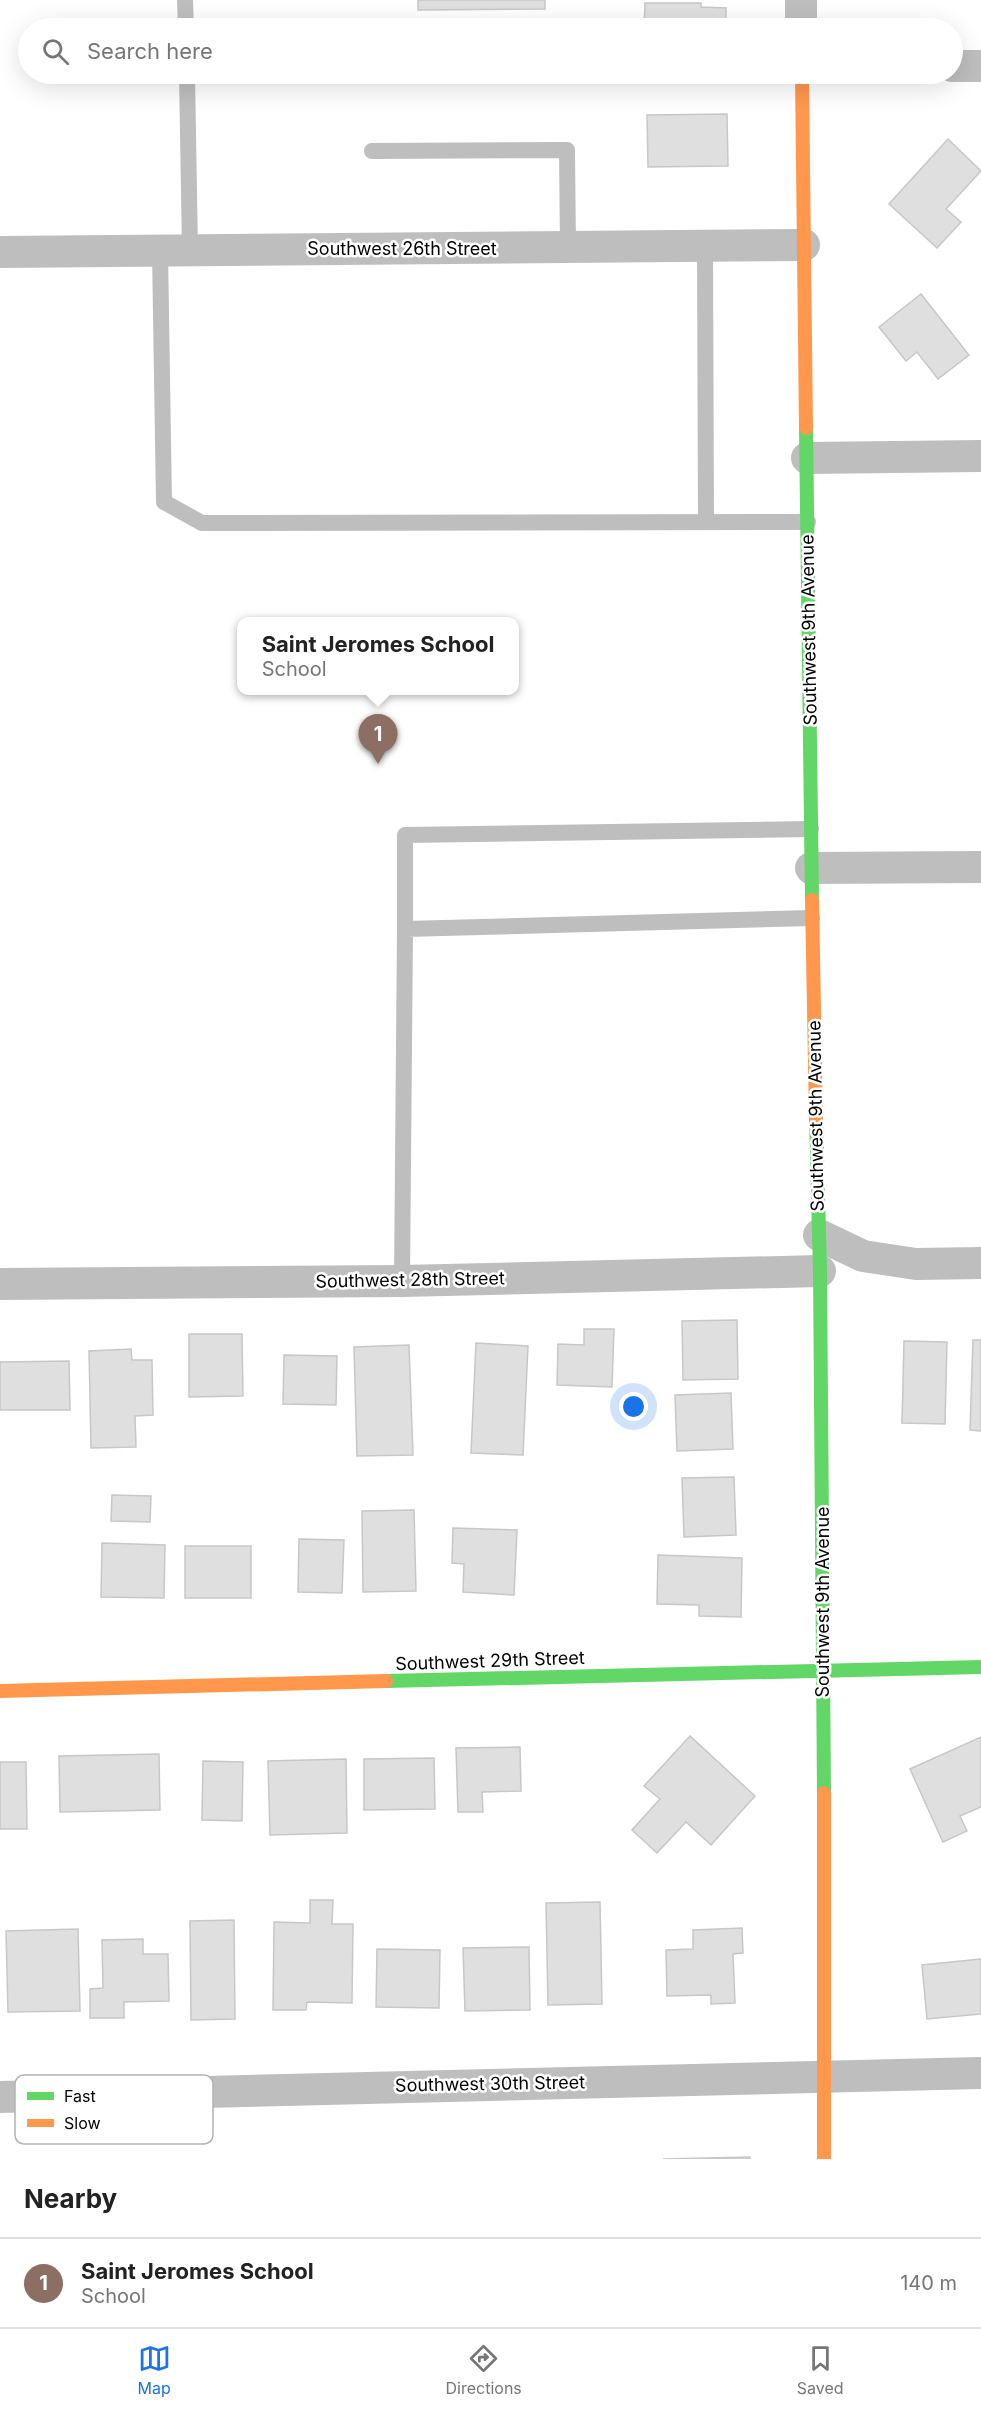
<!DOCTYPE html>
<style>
:root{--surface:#fff;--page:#f2f2f2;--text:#222;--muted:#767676;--line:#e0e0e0;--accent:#1a73e8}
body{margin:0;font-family:Inter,sans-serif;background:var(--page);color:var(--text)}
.you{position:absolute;left:634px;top:1407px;width:21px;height:21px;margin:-15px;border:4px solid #fff;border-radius:50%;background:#1a73e8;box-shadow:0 0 0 9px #1a73e833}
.badge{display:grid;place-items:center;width:39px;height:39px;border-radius:50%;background:var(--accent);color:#fff;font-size:20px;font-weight:700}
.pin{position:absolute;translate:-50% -50px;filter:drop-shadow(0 2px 3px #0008)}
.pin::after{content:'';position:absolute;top:32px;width:21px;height:18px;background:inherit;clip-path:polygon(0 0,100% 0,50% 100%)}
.popup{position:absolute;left:237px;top:617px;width:282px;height:78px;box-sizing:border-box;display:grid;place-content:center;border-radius:12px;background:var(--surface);filter:drop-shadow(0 2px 4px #0005);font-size:20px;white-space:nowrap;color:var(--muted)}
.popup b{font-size:22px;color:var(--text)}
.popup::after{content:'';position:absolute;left:50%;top:100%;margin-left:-12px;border:12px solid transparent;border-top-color:var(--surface)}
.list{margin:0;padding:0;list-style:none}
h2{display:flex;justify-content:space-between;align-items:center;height:78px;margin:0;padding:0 24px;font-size:26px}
h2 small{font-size:20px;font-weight:400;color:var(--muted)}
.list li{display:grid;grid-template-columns:39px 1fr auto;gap:18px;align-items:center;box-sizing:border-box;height:90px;padding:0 24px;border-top:2px solid var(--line)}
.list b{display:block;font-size:22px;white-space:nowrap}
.list p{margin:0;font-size:20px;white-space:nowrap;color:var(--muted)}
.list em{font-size:20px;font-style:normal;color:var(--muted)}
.icon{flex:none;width:33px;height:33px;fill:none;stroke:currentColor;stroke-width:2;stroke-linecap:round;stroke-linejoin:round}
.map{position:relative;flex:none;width:981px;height:2159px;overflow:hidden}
.search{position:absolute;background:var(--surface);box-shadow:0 6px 24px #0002;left:18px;right:18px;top:18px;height:66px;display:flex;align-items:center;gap:15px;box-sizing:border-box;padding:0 21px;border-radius:33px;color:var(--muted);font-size:22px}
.sheet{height:168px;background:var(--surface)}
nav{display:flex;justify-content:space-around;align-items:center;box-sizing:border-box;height:84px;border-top:2px solid var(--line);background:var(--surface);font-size:16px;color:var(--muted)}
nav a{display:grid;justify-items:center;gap:3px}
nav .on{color:var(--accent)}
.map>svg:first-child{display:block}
.building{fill:#dfdfdf;stroke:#c7c7c7;stroke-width:1.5}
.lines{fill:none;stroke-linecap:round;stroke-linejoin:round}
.lane{stroke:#bebebe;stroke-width:16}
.street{stroke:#bebebe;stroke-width:32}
.fast{stroke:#63d668;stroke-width:14}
.slow{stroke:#ff974d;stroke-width:14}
.labels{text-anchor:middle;stroke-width:5;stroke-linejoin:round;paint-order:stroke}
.street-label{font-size:18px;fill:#000;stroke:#fff}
.key{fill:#fff;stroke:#b2b2b2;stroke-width:1.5}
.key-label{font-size:16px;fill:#000}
</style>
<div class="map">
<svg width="981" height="2159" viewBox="0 0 981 2159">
<rect width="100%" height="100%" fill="#fff"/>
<g class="building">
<path d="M418,0H545V9L418,10Z"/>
<path d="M645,3H701V7L726,8V28H644Z"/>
<path d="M727,114L728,166L648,167L647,115Z"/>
<path d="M948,139L981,171L946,209L961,222L937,248L889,204Z"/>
<path d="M921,294L969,355L938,379L917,352L906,361L879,327Z"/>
<path d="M737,1320L738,1379L683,1380L682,1321Z"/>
<path d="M584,1329H614L612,1387L557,1385L558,1344L584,1345Z"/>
<path d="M189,1334H242L243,1396L189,1397Z"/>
<path d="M973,1340H981V1431L970,1430Z"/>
<path d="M904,1341L947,1342L945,1424L902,1423Z"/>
<path d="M476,1343L528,1346L523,1455L471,1453Z"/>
<path d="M409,1345L413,1455L357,1456L354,1347Z"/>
<path d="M131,1349L132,1360H152L153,1415L135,1416L136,1447L91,1448L89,1351Z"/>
<path d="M284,1355L337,1356L336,1405L283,1404Z"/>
<path d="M69,1361L70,1410H0V1362Z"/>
<path d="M731,1393L733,1449L677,1451L675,1395Z"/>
<path d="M734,1477L736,1535L684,1537L682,1478Z"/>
<path d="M112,1495L151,1496L150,1522L111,1521Z"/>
<path d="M414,1510L416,1591L363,1592L362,1511Z"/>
<path d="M453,1528L517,1530L514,1595L463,1592L464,1564L452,1563Z"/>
<path d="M299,1539L344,1540L342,1593L298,1592Z"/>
<path d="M102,1543L165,1545L164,1598L101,1597Z"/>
<rect x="185" y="1546" width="66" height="52"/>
<path d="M658,1555L742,1558L741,1617L699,1616V1605L657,1604Z"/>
<path d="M690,1736L755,1796L711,1845L686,1822L657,1853L632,1830L660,1799L644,1786Z"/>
<path d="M981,1737V1807L960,1816L967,1831L943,1842L910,1769Z"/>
<path d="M520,1747L521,1791L482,1792L483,1812H458L456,1748Z"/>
<path d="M159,1754L160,1810L60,1812L59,1756Z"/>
<path d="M434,1758L435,1809L364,1810V1759Z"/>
<path d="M346,1759L347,1833L270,1835L268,1761Z"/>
<path d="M203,1761L243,1762L242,1821L202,1820Z"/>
<path d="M0,1762H26L27,1829H0Z"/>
<path d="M310,1900H333L332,1924H353L352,2003L307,2002L306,2010H273L274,1922L310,1923Z"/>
<path d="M600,1902L602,2004L548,2005L546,1903Z"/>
<path d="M234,1920L235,2019L191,2020L190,1921Z"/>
<path d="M742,1928L743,1953L733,1954L735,2003L711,2004V1995L667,1996L666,1950L693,1949V1930Z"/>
<path d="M78,1929L80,2011L8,2012L6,1931Z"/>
<path d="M143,1939V1954H168L169,2001L124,2002V2018H90V1989L103,1988L102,1940Z"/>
<path d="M529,1947L530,2010L465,2011L463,1948Z"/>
<path d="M377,1949L440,1950L439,2008L376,2007Z"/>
<path d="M981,1959V2014L927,2019L922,1965Z"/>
<path d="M750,2157V2159H663Z"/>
</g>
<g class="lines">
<g class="lane">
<path d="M185,0L186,28"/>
<path d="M187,74L190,251"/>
<path d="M372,151L567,150L568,247"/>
<path d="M705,246L706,522"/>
<path d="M160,251L164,502L202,523L808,522"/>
<path d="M405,929V835L811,829"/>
<path d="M402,1281L405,929L812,918"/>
</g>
<g class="street">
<path d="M801,0V28"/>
<path d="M952,66H981"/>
<path d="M0,252L804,245"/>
<path d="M807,458L981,456"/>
<path d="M811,868L981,867"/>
<path d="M819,1235L863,1256L916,1264L981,1263"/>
<path d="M0,1284L402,1281L820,1271"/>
<path d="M0,2097L981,2073"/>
</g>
<g class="fast">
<path d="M806,428L812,900"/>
<path d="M816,1117L820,1271L824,1793"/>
<path d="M386,1681L981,1667"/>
</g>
<g class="slow">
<path d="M802,74L806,428"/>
<path d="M812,900L816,1117"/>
<path d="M0,1691L386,1681"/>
<path d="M824,1793V2159"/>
</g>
</g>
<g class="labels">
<g class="street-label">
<text x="402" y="255">Southwest 26th Street</text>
<text transform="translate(809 630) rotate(-91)" y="6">Southwest 9th Avenue</text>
<text transform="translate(816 1116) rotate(-91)" y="6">Southwest 9th Avenue</text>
<text transform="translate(410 1280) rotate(-1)" y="6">Southwest 28th Street</text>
<text transform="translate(823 1602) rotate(-90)" y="6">Southwest 9th Avenue</text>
<text transform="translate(490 1661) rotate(-2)" y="6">Southwest 29th Street</text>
<text transform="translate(490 2084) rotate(-1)" y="6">Southwest 30th Street</text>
</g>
</g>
<rect x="15" y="2075" width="198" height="69" rx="9" class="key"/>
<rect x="27" y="2092" width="27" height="8" fill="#63d668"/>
<rect x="27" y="2119" width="27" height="8" fill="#ff974d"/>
<g class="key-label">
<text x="64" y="2102">Fast</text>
<text x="64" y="2129">Slow</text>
</g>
</svg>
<div class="you"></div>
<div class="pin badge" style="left:378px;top:764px;background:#8d6e63">1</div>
<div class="popup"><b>Saint Jeromes School</b>School</div>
<div class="search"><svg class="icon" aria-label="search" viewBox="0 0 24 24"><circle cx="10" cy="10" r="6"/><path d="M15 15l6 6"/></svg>Search here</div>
</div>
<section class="sheet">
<h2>Nearby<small></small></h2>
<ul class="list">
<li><span class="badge" style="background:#8d6e63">1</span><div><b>Saint Jeromes School</b><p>School</p></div><em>140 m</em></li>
</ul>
</section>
<nav>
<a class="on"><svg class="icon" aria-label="map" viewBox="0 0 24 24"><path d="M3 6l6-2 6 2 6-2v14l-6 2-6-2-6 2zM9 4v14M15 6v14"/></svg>Map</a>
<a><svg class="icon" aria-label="directions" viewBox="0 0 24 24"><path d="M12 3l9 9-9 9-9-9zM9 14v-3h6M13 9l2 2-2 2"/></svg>Directions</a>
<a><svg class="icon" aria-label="saved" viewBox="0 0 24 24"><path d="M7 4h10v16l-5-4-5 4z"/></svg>Saved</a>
</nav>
